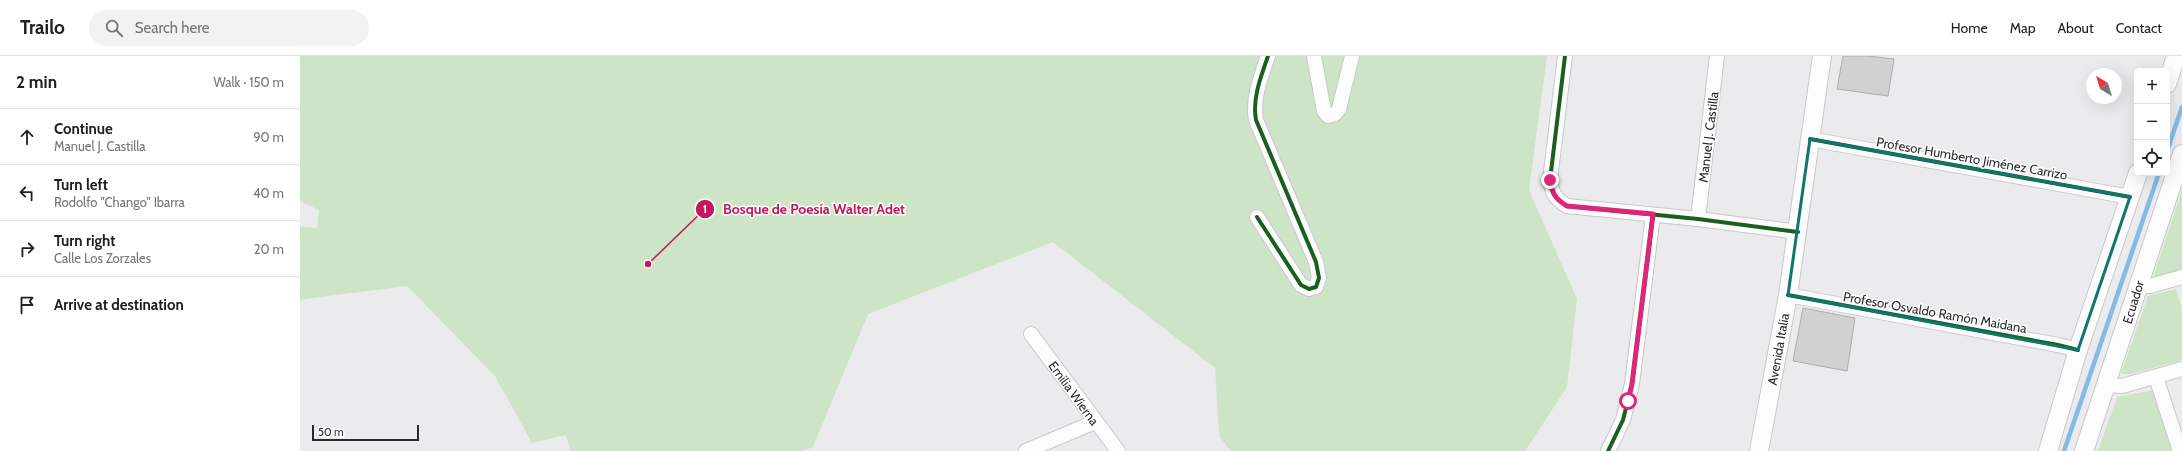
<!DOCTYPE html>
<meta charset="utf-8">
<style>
:root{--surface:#fff;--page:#f2f2f2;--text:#202124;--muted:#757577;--line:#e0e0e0}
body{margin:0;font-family:Cabin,sans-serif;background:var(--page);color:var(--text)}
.controls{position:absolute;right:12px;top:12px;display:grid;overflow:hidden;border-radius:6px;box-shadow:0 4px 16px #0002}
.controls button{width:36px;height:36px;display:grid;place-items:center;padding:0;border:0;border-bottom:1px solid var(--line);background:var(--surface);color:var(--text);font:20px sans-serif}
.compass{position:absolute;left:1786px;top:12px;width:36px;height:36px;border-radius:50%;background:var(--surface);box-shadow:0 4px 16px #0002;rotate:322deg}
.scale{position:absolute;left:12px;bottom:10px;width:107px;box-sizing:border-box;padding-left:4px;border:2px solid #2a2a2c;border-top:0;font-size:11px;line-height:14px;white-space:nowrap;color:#2a2a2c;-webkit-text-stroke:3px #fff;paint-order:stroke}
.stop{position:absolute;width:12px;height:12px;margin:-9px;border:3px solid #db2777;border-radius:50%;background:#fff}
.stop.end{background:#db2777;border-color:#fff;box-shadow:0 1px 4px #0008}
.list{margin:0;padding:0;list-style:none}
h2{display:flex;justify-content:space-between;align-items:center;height:52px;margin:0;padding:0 16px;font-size:17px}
h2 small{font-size:13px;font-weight:400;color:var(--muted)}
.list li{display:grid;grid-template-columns:26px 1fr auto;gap:12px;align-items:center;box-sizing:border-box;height:56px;padding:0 16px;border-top:1px solid var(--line)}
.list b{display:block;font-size:15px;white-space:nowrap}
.list p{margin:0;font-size:13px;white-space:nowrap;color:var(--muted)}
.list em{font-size:13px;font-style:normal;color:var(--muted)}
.icon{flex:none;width:22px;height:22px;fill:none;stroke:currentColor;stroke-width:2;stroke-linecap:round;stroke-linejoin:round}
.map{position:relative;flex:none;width:1882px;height:395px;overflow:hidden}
header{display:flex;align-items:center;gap:24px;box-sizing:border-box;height:56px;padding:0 20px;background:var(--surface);border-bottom:1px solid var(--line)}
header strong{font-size:19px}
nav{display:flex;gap:22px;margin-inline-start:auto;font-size:14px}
.search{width:280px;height:36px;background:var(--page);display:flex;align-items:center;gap:10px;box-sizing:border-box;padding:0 14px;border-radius:22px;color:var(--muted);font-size:15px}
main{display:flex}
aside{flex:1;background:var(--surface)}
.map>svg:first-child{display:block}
.green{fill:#cee4c7}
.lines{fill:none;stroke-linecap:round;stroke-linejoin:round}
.stream{stroke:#82bbe7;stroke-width:4.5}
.building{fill:#d1d1d2;stroke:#adadaf}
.minor-casing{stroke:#c9c9cb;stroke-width:16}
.major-casing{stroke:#c9c9cb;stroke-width:20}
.minor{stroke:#fcfcfc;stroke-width:14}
.major{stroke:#fcfcfc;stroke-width:18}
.cycleway-casing{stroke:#fff;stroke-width:6}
.cycleway{stroke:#1b5e20;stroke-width:4}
.route{stroke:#db2777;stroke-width:5}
.marked{fill:none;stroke:#0f766e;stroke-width:3;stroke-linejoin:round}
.labels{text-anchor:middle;stroke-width:3;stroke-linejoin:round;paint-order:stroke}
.street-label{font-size:13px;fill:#2a2a2c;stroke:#fff}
.leader{fill:none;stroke:#c2185b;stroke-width:1.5}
.callout-dot{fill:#c2185b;stroke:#fff;stroke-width:1.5}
.mark-label{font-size:12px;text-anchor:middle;font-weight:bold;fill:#fff}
.callout-label{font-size:14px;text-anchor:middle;font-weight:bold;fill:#c2185b;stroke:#fff;stroke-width:3;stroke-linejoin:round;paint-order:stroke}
</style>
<header>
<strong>Trailo</strong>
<div class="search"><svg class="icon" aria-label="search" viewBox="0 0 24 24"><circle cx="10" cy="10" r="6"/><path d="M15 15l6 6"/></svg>Search here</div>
<nav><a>Home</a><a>Map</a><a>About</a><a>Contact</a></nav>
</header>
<main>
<aside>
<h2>2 min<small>Walk · 150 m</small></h2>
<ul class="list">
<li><svg class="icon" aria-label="ahead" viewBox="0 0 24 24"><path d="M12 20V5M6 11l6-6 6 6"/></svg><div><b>Continue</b><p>Manuel J. Castilla</p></div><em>90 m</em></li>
<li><svg class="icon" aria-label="left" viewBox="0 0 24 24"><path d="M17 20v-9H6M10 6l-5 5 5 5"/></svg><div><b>Turn left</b><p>Rodolfo &quot;Chango&quot; Ibarra</p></div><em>40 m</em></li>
<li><svg class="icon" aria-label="right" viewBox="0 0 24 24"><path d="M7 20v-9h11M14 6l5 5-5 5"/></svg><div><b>Turn right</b><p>Calle Los Zorzales</p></div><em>20 m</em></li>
<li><svg class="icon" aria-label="arrive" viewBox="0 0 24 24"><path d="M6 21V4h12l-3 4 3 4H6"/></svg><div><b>Arrive at destination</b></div></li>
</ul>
</aside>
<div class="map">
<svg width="1882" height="395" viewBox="0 0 1882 395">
<rect width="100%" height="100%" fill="#ebebed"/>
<g class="green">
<path d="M0,0H1247L1229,134L1277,243L1267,331L1225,395H930L919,379L915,312L753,186L568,258L513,391L503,395H270L266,379L232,387L195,320L107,230L4,243L0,246V171L17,172L19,154L0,145Z"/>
<path d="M1882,133V213L1855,222L1854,219Z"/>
<path d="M1876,233L1882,253V304L1831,318H1821L1848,240Z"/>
<path d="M1853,334L1872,395H1798L1817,341Z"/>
</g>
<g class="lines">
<g class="stream">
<path d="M1867,95L1882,51"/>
<path d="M1764,395L1859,117"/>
</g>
</g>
<g class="building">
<path d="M1543,0H1568L1594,3L1588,40L1537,33Z"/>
<path d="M1503,252L1555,262L1547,315L1493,305Z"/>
</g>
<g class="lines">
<defs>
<g id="minor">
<path d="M1014,0L1024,55L1028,60L1035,58L1039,53L1052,0"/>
<path d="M1265,0L1250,124C1252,137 1255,143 1267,150L1398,163L1498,176"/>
<path d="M1510,83L1830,141"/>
<path d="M957,161L1001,229L1009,233L1016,231L1019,222L1016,206L956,64C952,42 961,21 968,0"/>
<path d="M1398,163L1417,0"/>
<path d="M1837,231L1850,230L1882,221"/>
<path d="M1488,239L1758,289L1778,294"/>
<path d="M731,278L818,395"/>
<path d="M1856,321L1880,395"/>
<path d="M1807,329L1822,330L1882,313"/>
<path d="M726,395L795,366"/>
<path d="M1308,395L1323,364L1332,328L1353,159"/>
</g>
<g id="major">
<path d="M1867,28L1876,0"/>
<path d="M1459,395L1488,239L1522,0"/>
<path d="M1748,395L1778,294L1838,117"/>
<path d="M1784,395L1882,98"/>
</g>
</defs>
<use href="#minor" class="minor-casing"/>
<use href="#major" class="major-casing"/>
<use href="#minor" class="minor"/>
<use href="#major" class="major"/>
<defs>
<g id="cycleway">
<path d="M1265,0L1250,124C1252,137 1255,143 1267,150L1398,163L1498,176"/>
<path d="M1510,83L1830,141"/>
<path d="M957,161L1001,229L1009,233L1016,231L1019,222L1016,206L956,64C952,42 961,21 968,0"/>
<path d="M1488,239L1758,289L1778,294"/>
<path d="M1308,395L1323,364L1332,328L1353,159"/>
</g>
</defs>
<use href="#cycleway" class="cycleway-casing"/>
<use href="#cycleway" class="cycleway"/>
</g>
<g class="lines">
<path class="route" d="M1250,124C1252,137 1255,143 1267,150L1353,158L1332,328L1328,345"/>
</g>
<path class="marked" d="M1510,83L1830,141L1778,294L1488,239Z"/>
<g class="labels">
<g class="street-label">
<text transform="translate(1408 81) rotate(-83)" y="5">Manuel J. Castilla</text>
<text transform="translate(1672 102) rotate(10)" y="5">Profesor Humberto Jiménez Carrizo</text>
<text transform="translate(1833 246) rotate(-73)" y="5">Ecuador</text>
<text transform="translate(1635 256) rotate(10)" y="5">Profesor Osvaldo Ramón Maidana</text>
<text transform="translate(1478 293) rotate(-80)" y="5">Avenida Italia</text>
<text transform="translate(774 337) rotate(54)" y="5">Emilia Wierna</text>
</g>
</g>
<path class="leader" d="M348 208L405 153"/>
<g class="callout-dot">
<circle cx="348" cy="208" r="4"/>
<circle cx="405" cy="153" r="10"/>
</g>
<g class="mark-label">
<text x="405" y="157">1</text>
</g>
<g class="callout-label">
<text x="514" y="158">Bosque de Poesía Walter Adet</text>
</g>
</svg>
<div class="controls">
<button>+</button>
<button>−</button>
<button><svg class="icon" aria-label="locate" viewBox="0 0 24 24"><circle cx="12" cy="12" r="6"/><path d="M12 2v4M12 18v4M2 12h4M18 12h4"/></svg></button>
</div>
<svg class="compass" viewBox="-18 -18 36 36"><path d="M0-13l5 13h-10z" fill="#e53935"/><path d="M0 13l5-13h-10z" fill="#757577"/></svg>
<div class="scale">50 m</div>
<div class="stop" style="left:1328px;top:345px"></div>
<div class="stop end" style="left:1250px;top:124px"></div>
</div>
</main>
